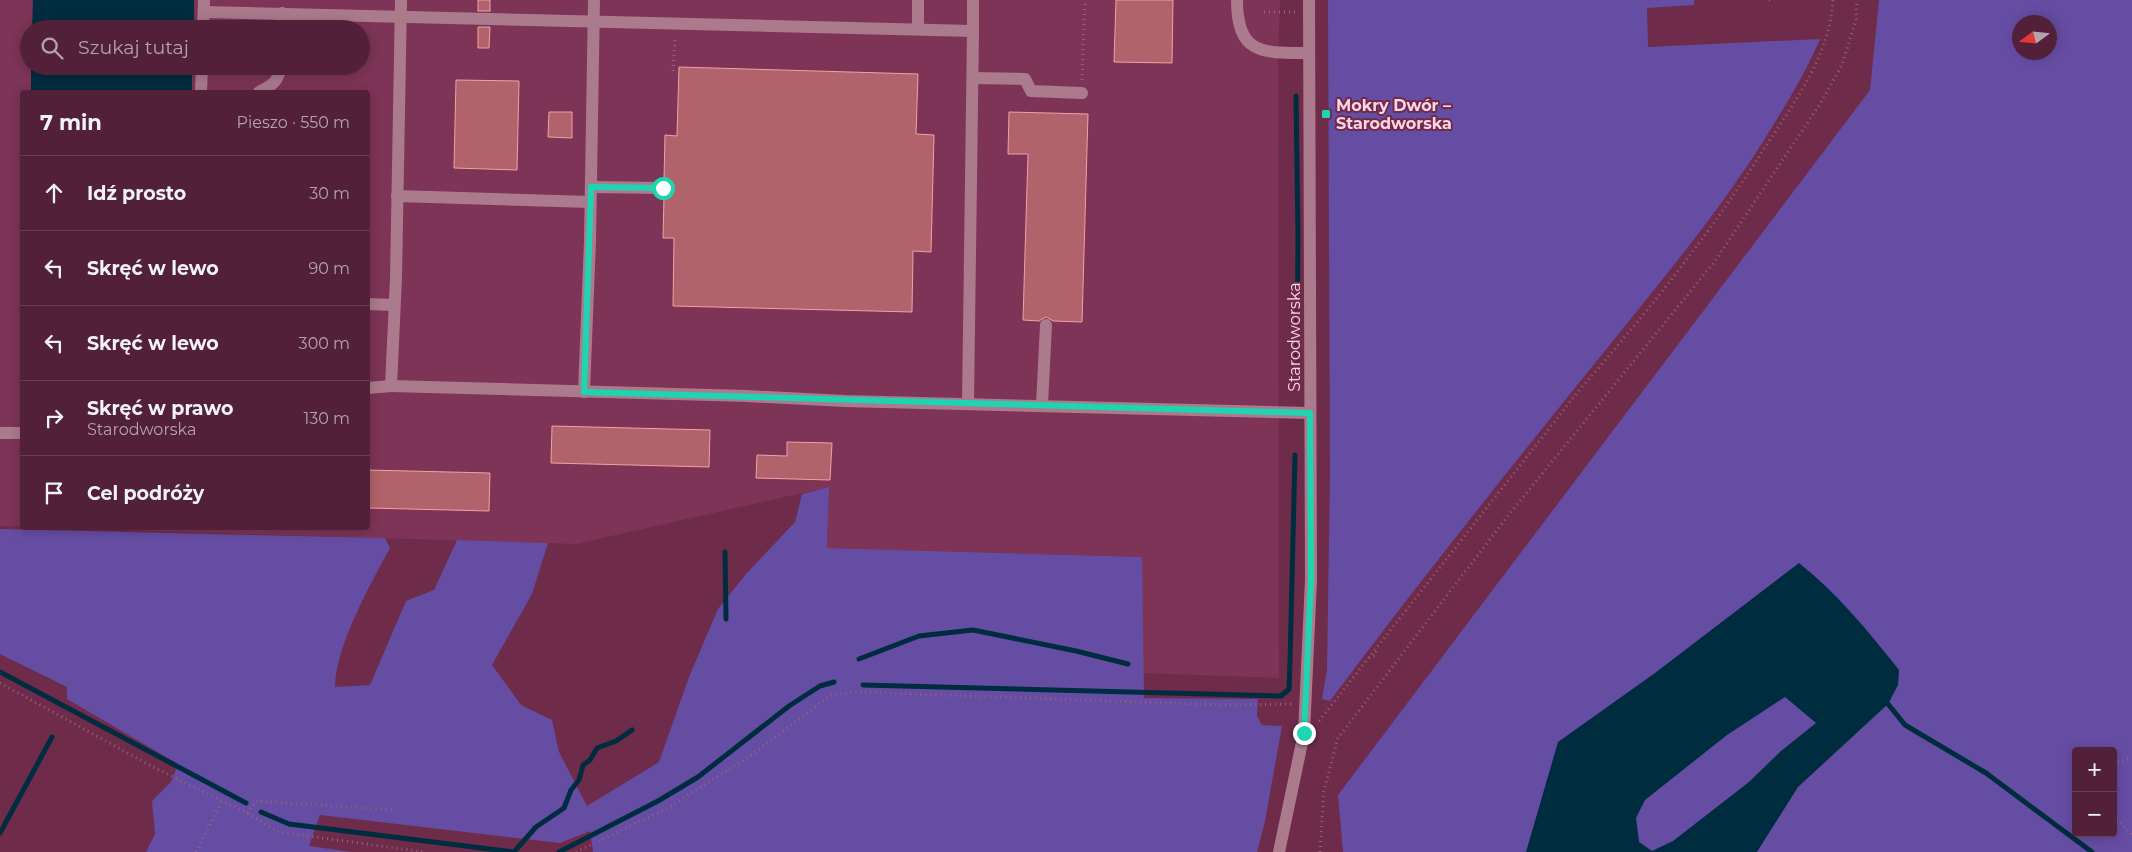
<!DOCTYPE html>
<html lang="pl">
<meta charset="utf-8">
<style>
:root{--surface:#522038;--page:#5c2d43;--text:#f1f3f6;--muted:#b5a3ae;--line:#683e53}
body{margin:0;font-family:Montserrat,sans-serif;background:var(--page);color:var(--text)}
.controls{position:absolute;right:15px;bottom:15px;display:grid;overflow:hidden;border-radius:5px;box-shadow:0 2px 12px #0003}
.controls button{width:45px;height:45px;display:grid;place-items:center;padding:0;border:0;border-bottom:1px solid var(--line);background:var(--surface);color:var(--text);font:25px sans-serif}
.compass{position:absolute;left:2012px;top:15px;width:45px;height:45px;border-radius:50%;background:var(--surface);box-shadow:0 2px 12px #0003;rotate:255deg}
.stop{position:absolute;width:15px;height:15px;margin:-11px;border:4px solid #1ed5b1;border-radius:50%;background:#fff}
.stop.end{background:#1ed5b1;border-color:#fff;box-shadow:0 1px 5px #0008}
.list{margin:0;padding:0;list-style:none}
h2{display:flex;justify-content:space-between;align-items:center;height:65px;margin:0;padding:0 20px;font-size:21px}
h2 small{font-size:16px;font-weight:400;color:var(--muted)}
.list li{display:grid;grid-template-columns:32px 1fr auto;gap:15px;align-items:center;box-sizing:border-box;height:75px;padding:0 20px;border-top:1px solid var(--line)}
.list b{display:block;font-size:19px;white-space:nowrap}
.list p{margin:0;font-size:16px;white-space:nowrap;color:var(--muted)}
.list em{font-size:16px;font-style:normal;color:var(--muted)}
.icon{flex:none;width:28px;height:28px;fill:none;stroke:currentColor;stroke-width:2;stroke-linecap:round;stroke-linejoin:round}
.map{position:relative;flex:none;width:2132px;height:852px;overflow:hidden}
.search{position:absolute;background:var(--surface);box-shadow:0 2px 12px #0003;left:20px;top:20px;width:350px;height:55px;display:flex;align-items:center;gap:12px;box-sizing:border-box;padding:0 18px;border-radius:28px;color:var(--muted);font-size:19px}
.panel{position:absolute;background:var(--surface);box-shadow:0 2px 12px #0003;left:20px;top:90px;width:350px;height:440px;border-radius:5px}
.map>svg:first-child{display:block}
.built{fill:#7d3456;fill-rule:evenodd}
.green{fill:#664da4;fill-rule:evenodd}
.water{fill:#002c40;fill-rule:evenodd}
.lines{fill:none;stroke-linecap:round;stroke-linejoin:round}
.stream{stroke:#002c40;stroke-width:5}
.building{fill:#b1636b;stroke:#f5a0a7}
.path{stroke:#9a5f79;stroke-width:3;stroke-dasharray:1 4;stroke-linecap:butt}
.minor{stroke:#ab7a8d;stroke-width:12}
.route{stroke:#1ed5b1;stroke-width:6}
.poi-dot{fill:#1ed5b1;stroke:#6e2b4a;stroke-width:2}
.labels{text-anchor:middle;stroke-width:4;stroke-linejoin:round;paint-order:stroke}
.poi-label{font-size:16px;font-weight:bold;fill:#fed4e3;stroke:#6e2b4a;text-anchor:start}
.street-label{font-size:16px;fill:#fed4e3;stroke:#6e2b4a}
</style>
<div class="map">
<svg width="2132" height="852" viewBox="0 0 2132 852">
<rect width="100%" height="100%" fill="#6e2b4a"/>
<path class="built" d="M0,0H1280L1278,62L1279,678L1142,673L1141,557L827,548L829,487L576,544L49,528H368V92H22V527L0,526ZM29,29H361V66H29Z"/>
<g class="green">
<path d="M1328,0H1694V5L1647,8L1648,47L1820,39C1808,67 1793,93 1777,119C1727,203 1665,276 1604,352C1511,467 1418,583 1330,701L1322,699L1327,669L1330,474Z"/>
<path d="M1879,0H2132V852H1343L1338,795L1870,90ZM2020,22H2050V52H2020ZM2076,751H2113V833H2076Z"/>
<path d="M829,487L827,548L1142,557L1144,698L1258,699L1257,716L1262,725L1282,726L1265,821L1257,852H593L590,831L560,843L320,815L309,846L352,852H146L155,834L152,801L171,782L178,764L67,699V687L0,654V529L385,538L390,548C370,585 336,645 335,687L370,685L406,601L434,590L457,540L548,543L532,594L492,665L521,705L552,720L559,752L587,806L659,762L689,677L718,609L746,574L795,522L802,494Z"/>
</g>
<g class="water">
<path d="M33,0H194V29H32Z"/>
<rect x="31" y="66" width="161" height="26"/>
<path d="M1799,563C1837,593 1869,632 1899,670L1898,685L1888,704L1798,787L1757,852H1526L1558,742L1655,673ZM1785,697L1816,723L1781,751L1749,782L1673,841L1652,851L1639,842L1636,818L1645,800L1727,735Z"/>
</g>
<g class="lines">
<g class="stream">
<path d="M1296,96L1298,237L1297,374"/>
<path d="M725,552L726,619"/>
<path d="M859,659L919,636L973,630L1076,651L1128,664"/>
<path d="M0,672L246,803"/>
<path d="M863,685L1281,696L1289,689L1290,662L1295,455"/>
<path d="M1888,704L1905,725L1986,773L2092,852"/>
<path d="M261,812L289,824L513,852"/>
<path d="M0,833L52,737"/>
<path d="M514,852L536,827L564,808L571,790L579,780L583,765L590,760L597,748L616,741L632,730"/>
<path d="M559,852L658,801L698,777L789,706L820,686L834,682"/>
</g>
</g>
<g class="building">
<rect x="478" y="0" width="12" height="11"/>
<path d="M1116,0H1173L1172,63L1114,62Z"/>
<path d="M478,27H490L489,48H478Z"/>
<path d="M679,67L918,74L916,134L934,135L931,252L913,251L912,312L673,306L674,238H663L664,196L670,193L671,189L670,184L664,180L665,135L677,136Z"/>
<path d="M456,80L519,81L517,170L454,168Z"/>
<path d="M549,112H572V138L548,137Z"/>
<path d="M1009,112L1088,114L1082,322L1053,321L1046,317L1039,321L1023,320L1028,154H1008Z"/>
<path d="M552,426L710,430L709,467L551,463Z"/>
<path d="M787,442L832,443L830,480L756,478L757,455L787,456Z"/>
<path d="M368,470L490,473L489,511L368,508Z"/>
</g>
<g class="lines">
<g class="path">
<path d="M1769,0H1771"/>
<path d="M1264,12H1297"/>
<path d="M673,71L675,37"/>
<path d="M1082,80L1085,0"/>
<path d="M1369,658L1376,655V649"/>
<path d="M0,683L155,768L247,813L279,832L425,852"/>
<path d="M1319,721L1581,388C1649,311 1711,232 1766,146C1795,101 1830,55 1833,0"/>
<path d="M2113,764L2132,758"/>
<path d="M247,813L256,801L395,810"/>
<path d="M2113,816L2132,834"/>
<path d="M196,852L222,801"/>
<path d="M576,852L668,808L750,756L831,695L856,692L1225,705L1292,704"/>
<path d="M1320,852L1324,790L1338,738L1507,517L1715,261L1820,104L1842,65L1856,19L1857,0"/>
</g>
<g class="minor">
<path d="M401,0L396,278L391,386L746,396L845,401L1310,413"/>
<path d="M918,0V29"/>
<path d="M1237,0C1237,55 1263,53 1308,53"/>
<path d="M204,12L973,31L968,403"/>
<path d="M203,29L204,0"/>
<path d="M281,29L282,13"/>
<path d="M973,31V0"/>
<path d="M973,78L1025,79L1031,91L1082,93"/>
<path d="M201,92L202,66"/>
<path d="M259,92C271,86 280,81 280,66"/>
<path d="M591,187L663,188"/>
<path d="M397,196L590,202"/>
<path d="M368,304L394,305"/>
<path d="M368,388L391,386"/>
<path d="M584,392L590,240L594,0"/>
<path d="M1042,405L1046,325"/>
<path d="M0,433H22"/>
<path d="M1279,852L1304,733L1311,580L1309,0"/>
</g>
</g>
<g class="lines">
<path class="route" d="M663,188L591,187L584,392L1310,413L1311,580L1304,733"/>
</g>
<rect class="poi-dot" x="1321" y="109" width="10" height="10" rx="2.5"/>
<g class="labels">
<g class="poi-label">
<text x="1336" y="111">Mokry Dwór –<tspan x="1336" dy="18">Starodworska</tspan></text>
</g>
<g class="street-label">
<text transform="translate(1294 337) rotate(-90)" y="6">Starodworska</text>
</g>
</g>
</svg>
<div class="controls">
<button>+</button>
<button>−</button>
</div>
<svg class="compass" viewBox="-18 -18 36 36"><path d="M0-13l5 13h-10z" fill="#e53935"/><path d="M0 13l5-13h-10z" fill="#b5a3ae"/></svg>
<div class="stop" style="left:663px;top:188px"></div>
<div class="stop end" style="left:1304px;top:733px"></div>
<div class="search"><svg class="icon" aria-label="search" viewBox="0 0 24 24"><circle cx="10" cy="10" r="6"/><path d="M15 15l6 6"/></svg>Szukaj tutaj</div>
<section class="panel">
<h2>7 min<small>Pieszo · 550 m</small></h2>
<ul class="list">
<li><svg class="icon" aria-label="ahead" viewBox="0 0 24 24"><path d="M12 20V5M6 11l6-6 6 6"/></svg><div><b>Idź prosto</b></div><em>30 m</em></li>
<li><svg class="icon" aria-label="left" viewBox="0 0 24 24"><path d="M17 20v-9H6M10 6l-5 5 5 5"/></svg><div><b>Skręć w lewo</b></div><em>90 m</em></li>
<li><svg class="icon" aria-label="left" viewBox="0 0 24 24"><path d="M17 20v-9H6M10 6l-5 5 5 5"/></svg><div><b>Skręć w lewo</b></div><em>300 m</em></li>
<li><svg class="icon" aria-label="right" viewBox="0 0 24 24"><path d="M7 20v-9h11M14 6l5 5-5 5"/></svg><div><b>Skręć w prawo</b><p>Starodworska</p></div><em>130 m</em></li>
<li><svg class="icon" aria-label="arrive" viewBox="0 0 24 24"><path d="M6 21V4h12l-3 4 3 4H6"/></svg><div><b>Cel podróży</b></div></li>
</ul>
</section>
</div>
